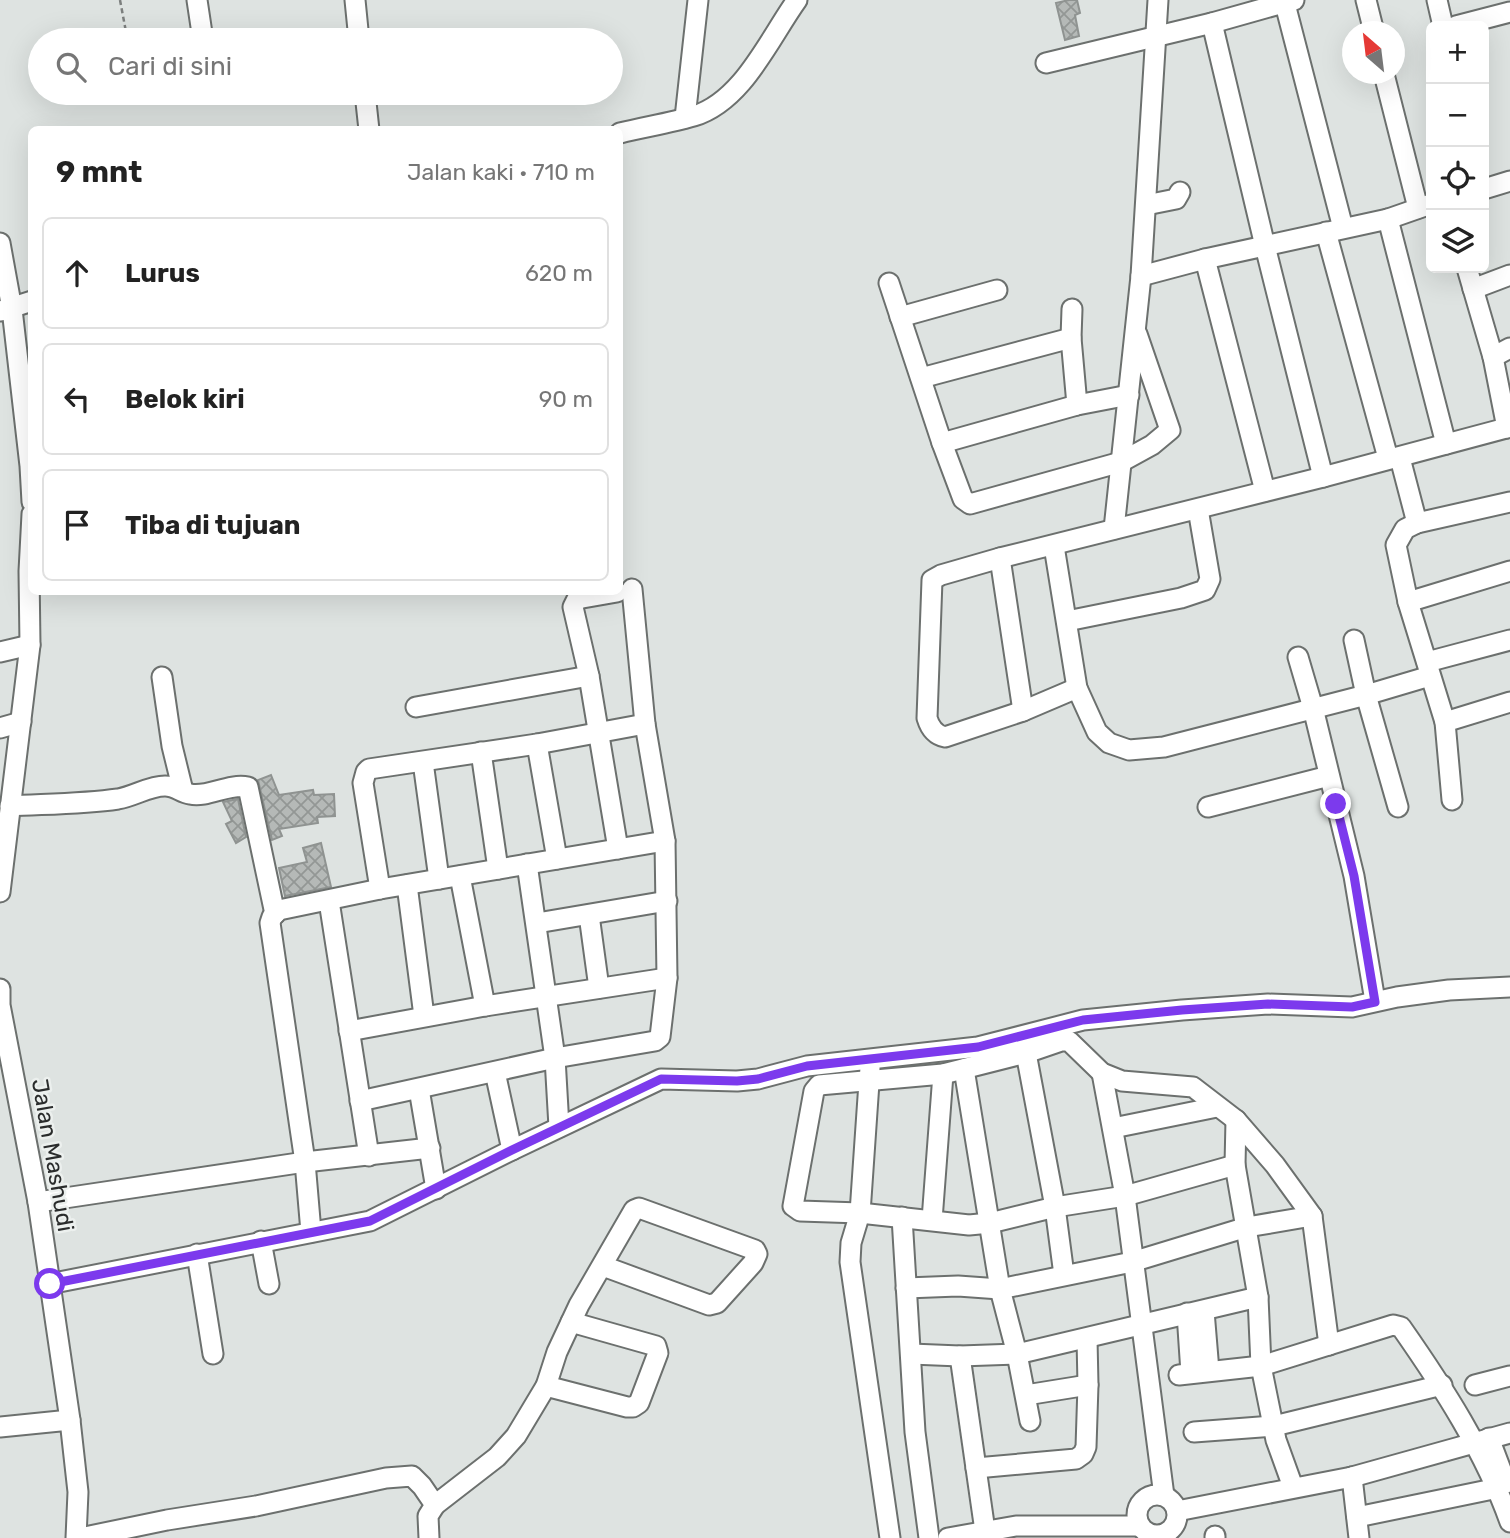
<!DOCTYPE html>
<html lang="id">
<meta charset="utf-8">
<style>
:root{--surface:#fff;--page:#f2f2f2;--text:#222;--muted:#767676;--line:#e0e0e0}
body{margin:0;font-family:Rubik,sans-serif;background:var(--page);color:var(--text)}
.controls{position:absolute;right:21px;top:21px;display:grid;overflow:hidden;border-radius:10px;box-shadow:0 7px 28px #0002}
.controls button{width:63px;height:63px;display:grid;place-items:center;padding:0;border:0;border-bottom:2px solid var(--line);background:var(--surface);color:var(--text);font:35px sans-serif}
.compass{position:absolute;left:1342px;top:21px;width:63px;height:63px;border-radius:50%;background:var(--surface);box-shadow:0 7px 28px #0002;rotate:332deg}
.stop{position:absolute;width:21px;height:21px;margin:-16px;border:5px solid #7c3aed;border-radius:50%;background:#fff}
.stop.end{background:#7c3aed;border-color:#fff;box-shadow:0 2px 7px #0008}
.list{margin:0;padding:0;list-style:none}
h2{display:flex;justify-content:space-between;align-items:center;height:91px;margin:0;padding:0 28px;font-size:30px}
h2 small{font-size:23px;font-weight:400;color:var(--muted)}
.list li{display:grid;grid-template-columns:46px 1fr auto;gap:21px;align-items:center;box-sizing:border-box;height:112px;margin:0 14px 14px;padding:0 14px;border:2px solid var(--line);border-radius:10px}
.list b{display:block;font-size:26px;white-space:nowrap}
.list em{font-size:23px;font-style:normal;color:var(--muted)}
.icon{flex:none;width:38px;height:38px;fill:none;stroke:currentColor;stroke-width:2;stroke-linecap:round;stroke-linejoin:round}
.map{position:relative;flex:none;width:1510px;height:1538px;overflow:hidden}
.search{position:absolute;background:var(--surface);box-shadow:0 7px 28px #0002;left:28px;top:28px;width:595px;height:77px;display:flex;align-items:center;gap:18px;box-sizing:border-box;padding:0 24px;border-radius:38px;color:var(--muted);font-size:26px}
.panel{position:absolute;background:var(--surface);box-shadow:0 7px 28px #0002;left:28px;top:126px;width:595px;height:469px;border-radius:10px}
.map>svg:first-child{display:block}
.building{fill:url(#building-cross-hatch);stroke:#8f9391;stroke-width:2}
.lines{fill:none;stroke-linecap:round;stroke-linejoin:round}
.minor-casing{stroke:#6c706e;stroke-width:23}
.path{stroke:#7c7f7e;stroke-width:2.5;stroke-dasharray:5 3.5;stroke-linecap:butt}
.minor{stroke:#fff;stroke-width:19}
.route{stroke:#7c3aed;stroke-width:9}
.labels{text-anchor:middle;stroke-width:5;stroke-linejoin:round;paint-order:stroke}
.street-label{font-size:23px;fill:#2a2c2c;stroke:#ecf0ee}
</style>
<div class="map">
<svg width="1510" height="1538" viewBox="0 0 1510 1538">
<defs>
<pattern id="building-cross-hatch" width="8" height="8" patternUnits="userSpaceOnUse" patternTransform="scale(1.75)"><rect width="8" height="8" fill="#b5b9b7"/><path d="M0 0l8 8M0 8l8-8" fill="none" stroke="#939795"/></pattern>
</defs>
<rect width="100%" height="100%" fill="#dee3e1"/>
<g class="building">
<path d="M1069,0H1077L1080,13L1075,15L1079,36L1065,40L1056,3Z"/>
<path d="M271,775L279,795L313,790L314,795L334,794L335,816L317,817L318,823L279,829L282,836L272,840L258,780Z"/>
<path d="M238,799L246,837L236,843L226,824L232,821L223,802Z"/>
<path d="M321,843L331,887L285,896L279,868L307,862L303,848Z"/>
</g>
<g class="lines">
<defs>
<g id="minor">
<path d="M197,0L203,40"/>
<path d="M355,0L359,40"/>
<path d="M1284,0L1343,228"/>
<path d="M1366,0L1374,32"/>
<path d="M1437,0L1443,26"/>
<path d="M1212,23L1265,246L1323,477"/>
<path d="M1456,26L1510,12"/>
<path d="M1046,63L1212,23L1294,0"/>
<path d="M1384,74L1418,208"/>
<path d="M365,93L369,130"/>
<path d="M685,118L698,0"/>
<path d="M620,133C644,127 670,123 694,116C743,101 769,39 797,0"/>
<path d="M1484,189L1510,181"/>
<path d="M1146,205L1176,199L1180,192"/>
<path d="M1388,219L1446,444"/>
<path d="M1326,232L1388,458"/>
<path d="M0,243L12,309L30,466L32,502"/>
<path d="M1205,259L1265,491"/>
<path d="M1467,268L1493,357L1507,428"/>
<path d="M1141,276L1205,259L1388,219L1431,204"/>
<path d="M889,283L942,443L1077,405L1129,395"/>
<path d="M1473,289L1510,275"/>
<path d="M1072,309L1071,338L1077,405"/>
<path d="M1,311L32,301"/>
<path d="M900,317L997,290"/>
<path d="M1493,357L1510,348"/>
<path d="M921,378L1071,338"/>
<path d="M942,443L963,499L970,504L1121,462L1152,445L1170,430L1137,334"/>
<path d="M1400,458L1417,523"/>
<path d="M1114,529L1141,276L1158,0"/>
<path d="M1054,546L1077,688L1097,732L1109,743L1129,750L1164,747L1366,695L1430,676"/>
<path d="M1000,558L1023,711"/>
<path d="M617,592L577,599L573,607L589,676L618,849"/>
<path d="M1408,602L1510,571"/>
<path d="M1067,621L1181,598L1205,590L1210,579L1198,509"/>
<path d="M1354,640L1366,695L1398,807"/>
<path d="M0,652L30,645"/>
<path d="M1298,657L1313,708L1354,876L1375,1001"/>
<path d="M1427,662L1510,640"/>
<path d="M162,677L172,746L183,791"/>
<path d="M1077,688L1023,711L945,737C935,735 930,728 927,718L932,580L941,575L1000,558L1323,477L1510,427"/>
<path d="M416,707L589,676"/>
<path d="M1445,722L1510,702"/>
<path d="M0,728L21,722"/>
<path d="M537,744L557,859"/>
<path d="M481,752L498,869"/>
<path d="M423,762L439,879"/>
<path d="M1452,800L1445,722L1408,602L1396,545L1405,529L1417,523L1510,502"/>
<path d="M10,806C46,804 83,804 118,799C135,796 149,786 165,786C176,786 181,793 190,794C208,798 228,783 248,787L275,914"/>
<path d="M1208,807L1329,776"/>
<path d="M527,864L555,1058L559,1127"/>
<path d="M460,876L485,1006"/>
<path d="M407,885L424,1016"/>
<path d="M380,889L363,783L366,772L369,769L537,744L645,724"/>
<path d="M0,892L30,645L29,571L32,514"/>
<path d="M329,901L369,1156"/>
<path d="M589,915L599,988"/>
<path d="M537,923L667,901"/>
<path d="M0,989V1005L38,1202L70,1420L78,1492L76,1538"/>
<path d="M349,1031L485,1006L667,978"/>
<path d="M1026,1053L1055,1207L1064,1275"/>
<path d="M870,1068L860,1213L851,1243L850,1262L890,1538"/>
<path d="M964,1069L1000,1289L1017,1354L1030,1421"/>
<path d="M495,1072L512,1150"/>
<path d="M1102,1073L1125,1196L1164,1496"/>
<path d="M419,1089L436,1189"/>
<path d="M360,1101L555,1058L655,1041L660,1037L667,978L665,841L645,724L632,589"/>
<path d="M1236,1120L1235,1165L1258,1297L1261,1366L1276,1440L1293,1487"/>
<path d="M1113,1128L1217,1107"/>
<path d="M1235,1165L1125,1196L1055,1207L990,1223L969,1225L860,1213L800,1211L793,1206L814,1091L819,1085L943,1074L1026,1053L1061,1041H1069L1102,1073L1122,1081L1193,1087L1236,1120L1275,1165L1312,1216L1329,1345"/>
<path d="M38,1202L305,1162L430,1148"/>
<path d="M902,1217L915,1432L929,1538"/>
<path d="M932,1220L943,1074"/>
<path d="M311,1232L305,1162L270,923L272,917L279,910L380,889L665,841"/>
<path d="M261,1241L269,1284"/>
<path d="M197,1254L213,1354"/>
<path d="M49,1284L370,1221L512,1150L661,1079L737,1081L758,1079L807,1066L978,1047L1083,1020L1182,1010L1268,1004L1352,1007L1397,997L1449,990L1510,987"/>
<path d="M906,1288L958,1286L1000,1289L1132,1262L1247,1227L1312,1216"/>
<path d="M1204,1311L1209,1371"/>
<path d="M1187,1313L1191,1373"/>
<path d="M911,1354L960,1356L1017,1354L1258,1297"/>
<path d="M960,1356L985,1531"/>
<path d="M1179,1375L1261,1366L1393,1325L1401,1327C1443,1387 1485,1452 1510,1522"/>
<path d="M1475,1385L1510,1376"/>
<path d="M546,1386L627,1407H633L639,1403L658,1353L656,1346L571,1322"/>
<path d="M1026,1395L1088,1385"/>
<path d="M0,1427L70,1420"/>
<path d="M1194,1432L1274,1426L1442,1385"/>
<path d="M1489,1438L1506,1483"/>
<path d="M976,1468L1076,1459L1083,1454L1086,1447L1088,1385L1087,1339"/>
<path d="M1352,1477L1359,1538"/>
<circle cx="1157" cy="1515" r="20"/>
<path d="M435,1505L497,1457L516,1436L546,1386L557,1352L579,1305L634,1210L639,1208L755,1250L757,1254L753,1263L717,1303L709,1305L603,1266"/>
<path d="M1177,1511L1352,1477L1510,1433"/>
<path d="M1357,1517L1498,1488"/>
<path d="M1215,1536V1538"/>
<path d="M80,1538L167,1520L256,1506L386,1478L412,1476L422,1486L435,1505L428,1516L429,1538"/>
<path d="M948,1538L1016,1526H1140"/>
</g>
</defs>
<use href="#minor" class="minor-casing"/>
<path class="path" d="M120,0L126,32"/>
<use href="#minor" class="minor"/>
</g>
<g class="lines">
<path class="route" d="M50,1284L370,1221L512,1150L661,1079L737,1081L758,1079L807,1066L978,1047L1083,1020L1182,1010L1268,1004L1352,1007L1375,1002L1354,876L1336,804"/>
</g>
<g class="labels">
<g class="street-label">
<text transform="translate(53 1155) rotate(80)" y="8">Jalan Mashudi</text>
</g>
</g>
</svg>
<div class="controls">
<button>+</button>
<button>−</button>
<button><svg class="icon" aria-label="locate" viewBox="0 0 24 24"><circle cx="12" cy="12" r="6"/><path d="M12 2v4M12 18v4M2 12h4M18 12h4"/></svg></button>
<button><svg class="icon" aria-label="layers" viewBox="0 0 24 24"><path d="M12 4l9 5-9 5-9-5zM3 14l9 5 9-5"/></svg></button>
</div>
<svg class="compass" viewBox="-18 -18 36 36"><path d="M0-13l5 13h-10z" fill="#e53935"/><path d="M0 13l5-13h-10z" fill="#767676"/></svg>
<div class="stop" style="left:50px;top:1284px"></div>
<div class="stop end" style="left:1336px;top:804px"></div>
<div class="search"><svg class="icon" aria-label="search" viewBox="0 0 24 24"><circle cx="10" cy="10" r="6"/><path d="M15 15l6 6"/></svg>Cari di sini</div>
<section class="panel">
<h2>9 mnt<small>Jalan kaki · 710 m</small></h2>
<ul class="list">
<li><svg class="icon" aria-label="ahead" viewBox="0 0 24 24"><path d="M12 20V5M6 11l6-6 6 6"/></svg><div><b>Lurus</b></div><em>620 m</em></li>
<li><svg class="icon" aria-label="left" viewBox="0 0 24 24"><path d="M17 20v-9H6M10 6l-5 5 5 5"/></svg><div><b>Belok kiri</b></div><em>90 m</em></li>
<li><svg class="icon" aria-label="arrive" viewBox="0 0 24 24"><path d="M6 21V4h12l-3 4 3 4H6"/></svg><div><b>Tiba di tujuan</b></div></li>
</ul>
</section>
</div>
